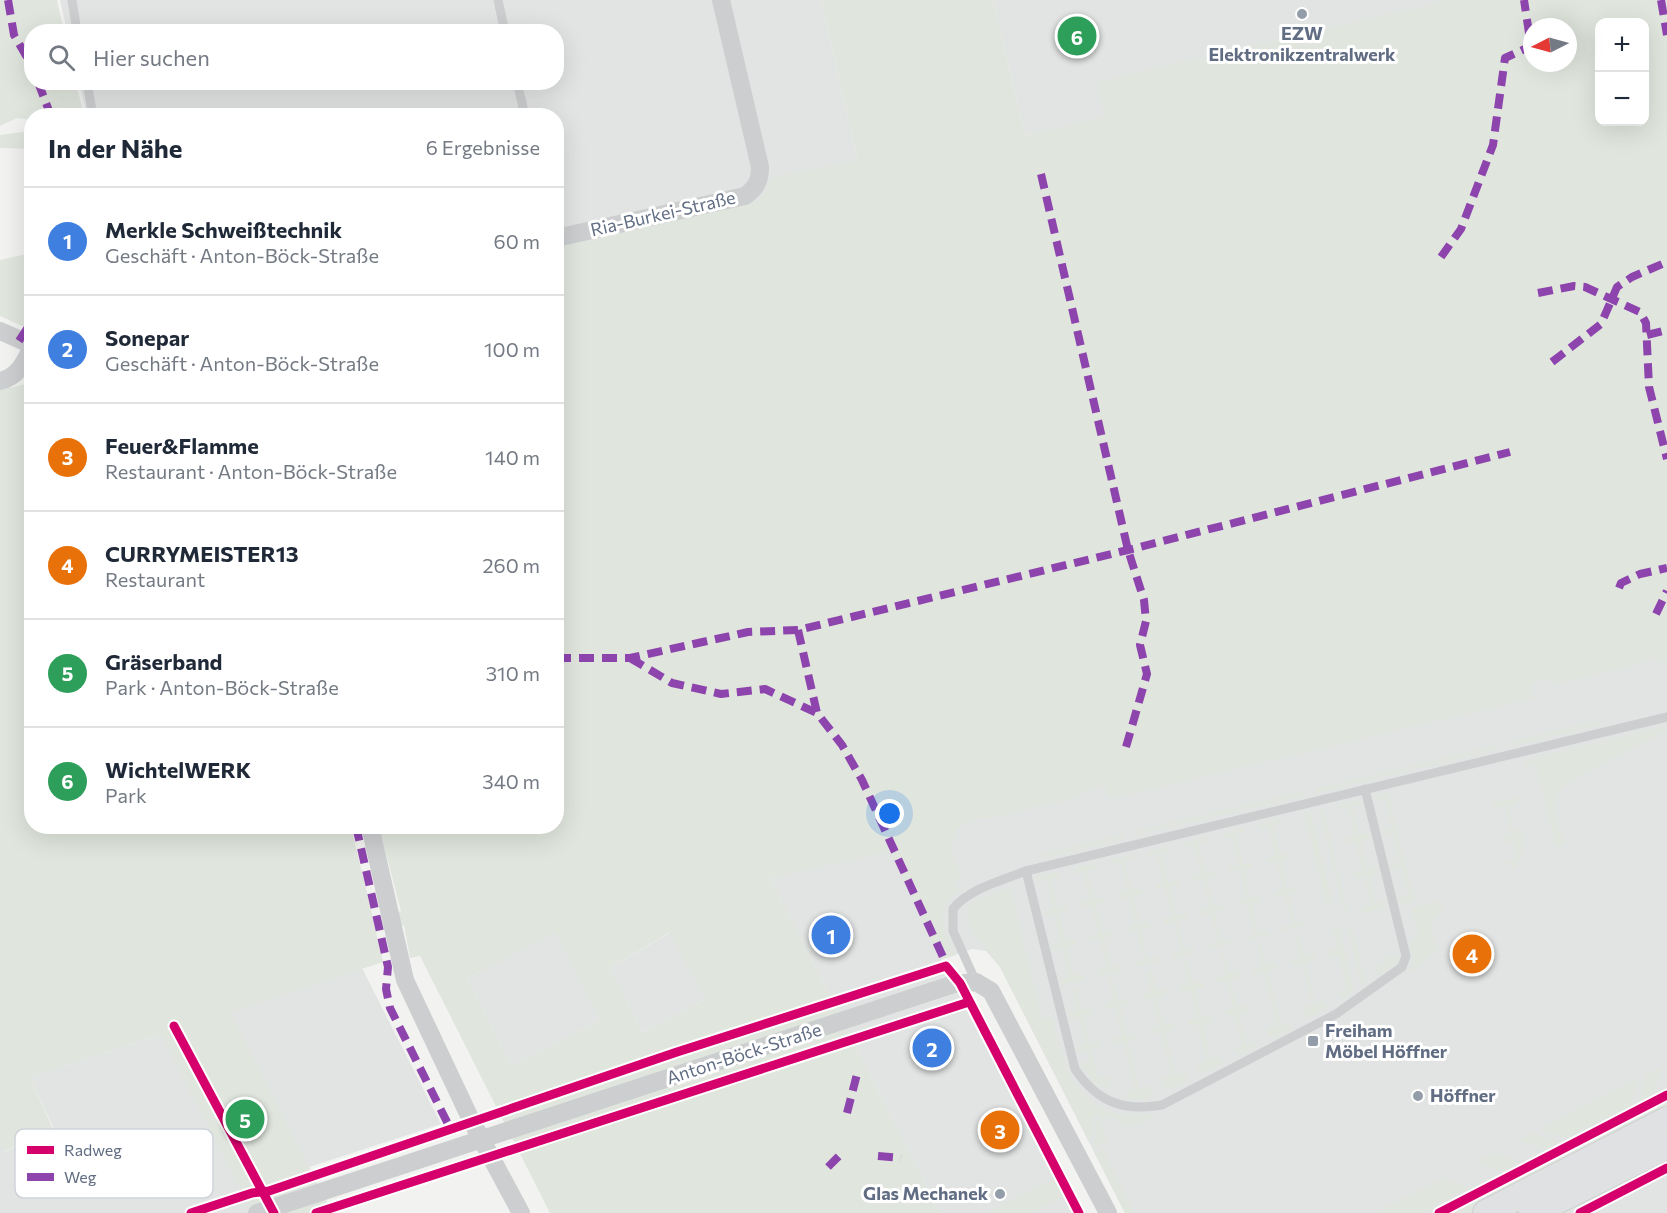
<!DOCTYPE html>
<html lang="de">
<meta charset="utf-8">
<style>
:root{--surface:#fff;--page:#f6f6f7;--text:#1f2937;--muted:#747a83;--line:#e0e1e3;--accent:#db2777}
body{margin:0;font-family:Commissioner,sans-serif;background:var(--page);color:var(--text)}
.controls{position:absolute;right:18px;top:18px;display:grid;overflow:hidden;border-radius:12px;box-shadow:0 6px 24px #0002}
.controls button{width:54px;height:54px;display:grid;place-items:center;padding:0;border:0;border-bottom:2px solid var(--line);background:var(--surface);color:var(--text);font:30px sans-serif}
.compass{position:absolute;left:1523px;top:18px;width:54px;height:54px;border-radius:50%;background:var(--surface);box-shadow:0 6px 24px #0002;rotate:264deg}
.you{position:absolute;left:890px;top:814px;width:21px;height:21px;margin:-15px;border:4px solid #fff;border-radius:50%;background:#1a73e8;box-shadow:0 0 0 9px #1a73e833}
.badge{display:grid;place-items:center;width:39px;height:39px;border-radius:50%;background:var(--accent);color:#fff;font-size:20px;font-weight:700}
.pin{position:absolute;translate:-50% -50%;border:3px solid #fff;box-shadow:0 2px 6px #0006}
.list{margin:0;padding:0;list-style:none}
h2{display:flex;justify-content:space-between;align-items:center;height:78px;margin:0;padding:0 24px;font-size:26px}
h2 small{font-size:20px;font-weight:400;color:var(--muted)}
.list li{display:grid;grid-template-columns:39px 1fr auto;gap:18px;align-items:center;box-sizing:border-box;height:108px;padding:0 24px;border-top:2px solid var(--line)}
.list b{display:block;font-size:22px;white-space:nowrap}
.list p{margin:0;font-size:20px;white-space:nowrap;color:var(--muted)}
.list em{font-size:20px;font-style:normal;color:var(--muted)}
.icon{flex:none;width:33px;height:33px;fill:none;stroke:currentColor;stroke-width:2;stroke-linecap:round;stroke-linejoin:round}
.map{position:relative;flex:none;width:1667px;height:1213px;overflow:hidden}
.search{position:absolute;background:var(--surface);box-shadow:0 6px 24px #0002;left:24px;top:24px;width:540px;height:66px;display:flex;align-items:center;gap:15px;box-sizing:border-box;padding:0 21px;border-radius:24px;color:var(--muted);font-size:22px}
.panel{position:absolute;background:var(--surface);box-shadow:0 6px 24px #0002;left:24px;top:108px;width:540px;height:726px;border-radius:24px}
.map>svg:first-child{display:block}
.built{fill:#e2e3e3}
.green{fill:#e0e6de;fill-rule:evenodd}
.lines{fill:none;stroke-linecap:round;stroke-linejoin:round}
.secondary-casing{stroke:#ced0d1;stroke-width:28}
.service{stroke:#cdcecf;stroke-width:9}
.minor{stroke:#cdcecf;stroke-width:18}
.secondary{stroke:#e0e1e2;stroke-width:26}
.quiet{stroke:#8e44ad;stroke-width:8;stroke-dasharray:15 8;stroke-linecap:butt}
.cycleway-casing{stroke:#fff;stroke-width:13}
.cycleway{stroke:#d6006c;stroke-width:9}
.poi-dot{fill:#939ca9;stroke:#fff;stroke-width:2}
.labels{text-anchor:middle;stroke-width:6;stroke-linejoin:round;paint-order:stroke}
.poi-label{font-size:18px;font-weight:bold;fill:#606d83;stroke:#fff;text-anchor:start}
.street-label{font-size:18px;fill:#606d83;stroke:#fff}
.key{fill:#fff;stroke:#cfd3da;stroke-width:1.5}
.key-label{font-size:16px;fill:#606d83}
</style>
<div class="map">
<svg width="1667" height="1213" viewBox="0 0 1667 1213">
<rect width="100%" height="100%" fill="#f2f3f0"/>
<g class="built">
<path d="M60,0H821L858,161L786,177L795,220L557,277L556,116L87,115L79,83L556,82V32L67,31Z"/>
<path d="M993,0H1443L1444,2L1098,82L1106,117L1025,136Z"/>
<path d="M1667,644V1213H1125L1000,967L986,951L972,949L941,960L1072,1213H940L770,878L890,850L878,826Z"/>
<path d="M556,931L601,1020L512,1066L467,979Z"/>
<path d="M670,933L706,999L643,1033L609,968Z"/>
<path d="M362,968L441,1124L309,1167L332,1213H0V1144L4,1152L54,1129L30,1077Z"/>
</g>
<g class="green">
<path d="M0,0H57L64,31L32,32V82L76,83L84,115L32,116L31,120L17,118L0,126Z"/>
<path d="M821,0H993L1025,136L1105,117L1097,82L1443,2V0H1667V662L1650,658L1629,667L1558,683L1543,680L1529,684L1532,698L1109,799L1105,785L1088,789L1078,797L996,817L974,819L962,825L956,831L952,845V854L962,877L953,881L957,889L966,885V887C932,901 942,930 956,955L941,959L890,851L770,878L940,1213H550L420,956L410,958L404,925L376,932L383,962L230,1012L332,1213H253L161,1034L30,1077L53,1129L3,1152L0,1144V390L31,383L32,826L351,827L373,918L401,911L379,827L556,826L557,248L755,202L766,192L770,178L858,161ZM1600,22H1644V122H1600ZM1532,27H1568V63H1532ZM555,932L601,1020L512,1066L467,979ZM669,933L706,999L643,1033L609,968Z"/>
<path d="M30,131L31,149L0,148V135Z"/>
<path d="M31,253H32L31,330L0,316V260Z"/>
<path d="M1600,720L1601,725L1510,746L1507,743Z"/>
<path d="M1667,726V730L1566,783C1547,805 1555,821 1566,845H1555L1536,764L1527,766L1525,760Z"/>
<path d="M1498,745L1497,749L1316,793L1315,789Z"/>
<path d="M1305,791L1306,795L1134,835L1133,832Z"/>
<path d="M1388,793L1414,901L1400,904L1398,898L1408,895L1402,868L1392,870L1390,865L1400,862L1393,833L1383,835L1382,831L1392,828L1386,799L1376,801L1375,796Z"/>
<path d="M1517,797L1518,803L1508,806L1514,831L1523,829C1524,843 1522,860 1512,870L1508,862L1517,858L1513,841L1503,843L1501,837L1511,834L1505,807L1495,809L1493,803Z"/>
<path d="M1360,799L1361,805L1352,807L1359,835L1369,833L1370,839L1360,842L1367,869L1377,867L1378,873L1369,876L1375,903L1385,901L1386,907L1363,913L1362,907L1371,905L1365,876L1355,878L1354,873L1363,870L1356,842L1347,844L1346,839L1355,836L1348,808L1339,810L1337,805Z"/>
<path d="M1319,809L1323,810L1348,914L1345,915Z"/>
<path d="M1311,812L1332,902L1326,903L1304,813Z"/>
<path d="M1280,819L1282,823L1273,826L1280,855L1289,853L1290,858L1281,860L1287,888L1297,886L1298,891L1288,894L1295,923L1305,921L1306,925L1284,931L1283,927L1292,924L1285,895L1275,897L1274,892L1284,889L1277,861L1267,862L1266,858L1275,856L1269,827L1259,829L1258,825Z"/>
<path d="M1243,828L1245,832L1236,835L1243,864L1252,862L1253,867L1244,870L1250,898L1260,896L1261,901L1252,904L1258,933L1269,931V935L1247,940L1246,936L1255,934L1248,904L1239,906L1237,901L1247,899L1240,870L1230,872L1229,867L1239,865L1232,836L1222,838L1221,835Z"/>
<path d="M1124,835L1123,839L1044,858L1042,854Z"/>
<path d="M1206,837L1208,841L1198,844L1205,873L1215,871L1216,876L1206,878L1213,906L1223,904L1224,910L1214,912L1221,941L1231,940L1232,943L1210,949L1209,945L1218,942L1211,913L1201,915L1200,910L1209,907L1203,879L1193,881L1192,876L1201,874L1194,845L1185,847L1184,843Z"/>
<path d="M1168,846L1171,850L1161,852L1168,882L1178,880L1179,885L1170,887L1176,915L1186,913L1187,919L1177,921L1184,950L1194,948L1195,952L1173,958L1172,954L1181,951L1174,922L1164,924L1163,919L1172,916L1165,887L1156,889L1155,885L1164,883L1157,854L1148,856L1147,852Z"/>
<path d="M1132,854L1134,858L1124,861L1132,890L1141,888L1142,893L1133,896L1139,924L1149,922L1150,927L1141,930L1147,959L1157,957L1158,961L1136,966L1135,962L1144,960L1137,930L1127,932L1126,927L1135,925L1129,897L1119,898L1118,894L1128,891L1121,862L1111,864L1110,861Z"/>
<path d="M1093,863L1097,868L1087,871L1094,899L1104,897L1105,902L1096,905L1102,932L1112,931L1113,936L1104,938L1110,967L1120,965L1122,970L1099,976L1097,970L1106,967L1100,939L1090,941L1089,936L1098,933L1092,905L1082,907L1081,902L1090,899L1084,872L1074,874L1073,869Z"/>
<path d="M1055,872H1059L1060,877L1050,879L1057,907L1066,906L1068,911L1058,913L1065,941L1075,939L1077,945L1067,948L1073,975L1083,974L1085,980L1061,985L1060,979L1069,977L1063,949L1053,951L1051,945L1061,943L1055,914L1045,916L1044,911L1053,908L1047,880L1037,882L1036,877Z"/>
<path d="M1010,887L1042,1019L1052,1017C1062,1061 1072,1104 1122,1115C1134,1118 1149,1114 1158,1115L1142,1123L1121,1125L1110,1115H1106L1103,1120L1099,1115H1093L1090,1144L1000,967C989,950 963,930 968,908L974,902Z"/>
<path d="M1441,901L1443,908C1429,920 1429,933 1438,949L1409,974L1414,962L1409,941L1419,938L1411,908Z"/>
<path d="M1338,925L1354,992L1343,998L1337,993L1347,989L1339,955L1329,957L1328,951L1337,949L1332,926Z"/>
<path d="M1352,927L1365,981L1362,986L1348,928Z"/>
<path d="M1298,935L1304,957L1314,954L1315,960L1305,963L1315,1004L1325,1002L1326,1007L1310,1018L1304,1016L1302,1008L1312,1005L1302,963L1292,965L1290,960L1300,958L1295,936Z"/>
<path d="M1258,944H1261L1266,965L1276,962L1278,968L1268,971L1281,1026L1291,1023L1290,1029L1277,1036H1269L1267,1028L1277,1025L1264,971L1254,973L1253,968L1263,966Z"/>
<path d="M1224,953L1229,973L1239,971L1241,977L1231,980L1237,1007L1248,1005L1249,1011L1239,1014L1246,1044L1256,1043L1255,1047L1238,1055L1234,1048L1243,1046L1235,1015L1226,1016L1224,1011L1234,1008L1227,981L1218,983L1216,977L1226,975L1221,954Z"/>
<path d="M1397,955L1399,961L1382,973L1377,971L1376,966L1385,964L1384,958Z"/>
<path d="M1184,962H1188L1193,983L1203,981L1204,987L1195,989L1201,1016L1211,1014L1212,1021L1203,1023L1210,1059L1220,1057L1222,1063L1205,1073L1199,1071L1198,1063L1207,1061L1198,1024L1189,1026L1188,1020L1197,1018L1190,990L1181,992L1179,986L1189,984Z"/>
<path d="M1147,971H1151L1156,991L1165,989L1167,995L1157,998L1164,1025L1173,1023L1175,1029L1165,1032L1175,1075L1185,1073L1187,1081L1168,1090L1164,1087L1162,1078L1171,1075L1161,1032L1152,1034L1150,1029L1159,1026L1153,998L1143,1000L1142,995L1151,992Z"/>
<path d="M1109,980H1113L1118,1001L1128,998L1129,1004L1120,1007L1127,1036L1136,1034L1138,1039L1128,1041L1139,1088L1150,1086L1152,1093L1148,1099L1131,1100L1127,1097L1126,1092L1135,1089L1124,1042L1114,1044L1113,1039L1122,1036L1116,1008L1106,1010L1105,1004L1114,1002Z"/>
<path d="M1076,988L1081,1010L1091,1008L1093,1013L1083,1016L1090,1044L1099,1042L1101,1047L1091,1049L1098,1079L1108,1077L1109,1086L1107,1089L1096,1084L1080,1064L1090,1061L1088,1051L1078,1052L1076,1047L1086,1044L1079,1017L1070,1019L1068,1013L1077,1010L1072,989Z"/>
<path d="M1662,1066L1653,1094L1638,1102L1646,1075Z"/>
<path d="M1638,1078L1630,1106L1566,1138L1540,1129Z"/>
<path d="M1667,1101V1111L1466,1213H1447Z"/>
<path d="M1097,1119L1108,1140L1093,1149L1096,1135L1094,1120Z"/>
<path d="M1532,1133L1559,1142L1546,1149L1519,1140Z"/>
<path d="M1103,1150V1151L1134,1213H1125L1095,1154Z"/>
<path d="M1667,1152V1162L1567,1213H1548Z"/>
<path d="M1492,1154L1519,1162L1503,1171L1477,1162Z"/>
<path d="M1055,1178L1064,1196L1030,1213H987Z"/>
<path d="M1443,1179L1469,1188L1421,1213H1376Z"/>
</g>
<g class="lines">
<defs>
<g id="secondary">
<path d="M1486,1213L1667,1120"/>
<path d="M1532,1213L1667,1146"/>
</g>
</defs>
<use href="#secondary" class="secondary-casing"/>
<g class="service">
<path d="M72,0L77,32"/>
<path d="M498,0L505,32"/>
<path d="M87,82L93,116"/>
<path d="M517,82L525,116"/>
<path d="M1026,871L1075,1069C1097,1102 1124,1112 1162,1105L1336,1014L1402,967L1406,956L1365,789"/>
<path d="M976,982L953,931V909C968,889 1003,880 1026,871L1667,717"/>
</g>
<g class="minor">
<path d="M556,238L745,196C756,188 760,181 760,167L721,0"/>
<path d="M0,331L32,345"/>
<path d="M0,381C18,377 25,362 32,347"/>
<path d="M370,826L405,980L472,1122L521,1213"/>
<path d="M257,1213L954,984L976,982L991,991L1108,1213"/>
</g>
<use href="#secondary" class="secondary"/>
<g class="quiet">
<path d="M8,0L14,35L32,66"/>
<path d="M1661,0L1667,35"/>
<path d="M38,82L51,116"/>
<path d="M1041,174L1128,550L1144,600L1146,621L1140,645L1147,674L1126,747"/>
<path d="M1441,257L1461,229L1493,145L1505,58L1531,46L1524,0"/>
<path d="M1538,293L1574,286L1585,287L1640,312L1646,323L1649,387L1667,459"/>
<path d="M1647,335L1667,330"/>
<path d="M19,341L32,321"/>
<path d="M1552,362L1601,324L1617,287L1632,277L1667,262"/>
<path d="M1619,588L1621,583L1640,574L1667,568"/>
<path d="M1656,614L1667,591"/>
<path d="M798,630L817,713L842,745L862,780L949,970"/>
<path d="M556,658H630L748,632L798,630L1128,550L1510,452"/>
<path d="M630,658L672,683L721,694L765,689L817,713"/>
<path d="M356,826L388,967L386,989L390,1008L451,1130"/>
<path d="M847,1113L857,1074"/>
<path d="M878,1156L901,1158"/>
<path d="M828,1167L840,1155"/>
</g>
<defs>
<g id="cycleway">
<path d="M174,1026L274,1213"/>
<path d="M191,1213L252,1193L269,1191L677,1052L946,966L960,983L1079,1213"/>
<path d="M316,1213L969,1002"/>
<path d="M1439,1213L1667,1095"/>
<path d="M1580,1213L1667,1168"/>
</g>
</defs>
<use href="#cycleway" class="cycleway-casing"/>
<use href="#cycleway" class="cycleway"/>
</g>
<g class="poi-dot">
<circle cx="1302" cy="14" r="6"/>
<rect x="1307" y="1035" width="12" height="12" rx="3"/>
<circle cx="1418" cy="1096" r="6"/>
<circle cx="1000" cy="1194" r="6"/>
</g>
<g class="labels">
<g class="poi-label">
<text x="1302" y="40" text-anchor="middle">EZW<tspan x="1302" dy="21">Elektronikzentralwerk</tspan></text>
<text x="1325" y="1037">Freiham<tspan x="1325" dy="21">Möbel Höffner</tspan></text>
<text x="1430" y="1102">Höffner</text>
<text x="988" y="1200" text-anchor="end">Glas Mechanek</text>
</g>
<g class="street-label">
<text transform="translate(663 214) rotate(-13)" y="6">Ria-Burkei-Straße</text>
<text transform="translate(744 1054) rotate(-18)" y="6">Anton-Böck-Straße</text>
</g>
</g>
<rect x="15" y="1129" width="198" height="69" rx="9" class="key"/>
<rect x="27" y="1146" width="27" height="8" fill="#d6006c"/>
<rect x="27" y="1173" width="27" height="8" fill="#8e44ad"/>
<g class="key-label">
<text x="64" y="1156">Radweg</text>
<text x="64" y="1183">Weg</text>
</g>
</svg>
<div class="controls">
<button>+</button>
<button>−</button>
</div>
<svg class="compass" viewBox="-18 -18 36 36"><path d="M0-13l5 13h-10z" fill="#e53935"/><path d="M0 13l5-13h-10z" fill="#747a83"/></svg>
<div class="you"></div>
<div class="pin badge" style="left:831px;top:935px;background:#3f7fe0">1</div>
<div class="pin badge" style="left:932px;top:1048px;background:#3f7fe0">2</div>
<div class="pin badge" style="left:1000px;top:1130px;background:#e8710a">3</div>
<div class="pin badge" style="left:1472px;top:954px;background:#e8710a">4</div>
<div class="pin badge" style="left:245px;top:1119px;background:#2e9e5b">5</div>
<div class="pin badge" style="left:1077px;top:36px;background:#2e9e5b">6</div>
<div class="search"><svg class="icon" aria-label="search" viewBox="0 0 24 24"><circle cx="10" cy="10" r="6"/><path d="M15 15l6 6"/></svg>Hier suchen</div>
<section class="panel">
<h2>In der Nähe<small>6 Ergebnisse</small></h2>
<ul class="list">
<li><span class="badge" style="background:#3f7fe0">1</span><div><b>Merkle Schweißtechnik</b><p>Geschäft · Anton-Böck-Straße</p></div><em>60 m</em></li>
<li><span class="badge" style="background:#3f7fe0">2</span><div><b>Sonepar</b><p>Geschäft · Anton-Böck-Straße</p></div><em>100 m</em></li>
<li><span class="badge" style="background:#e8710a">3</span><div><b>Feuer&amp;Flamme</b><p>Restaurant · Anton-Böck-Straße</p></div><em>140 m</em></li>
<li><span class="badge" style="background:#e8710a">4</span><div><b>CURRYMEISTER13</b><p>Restaurant</p></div><em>260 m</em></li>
<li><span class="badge" style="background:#2e9e5b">5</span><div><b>Gräserband</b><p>Park · Anton-Böck-Straße</p></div><em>310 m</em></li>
<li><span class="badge" style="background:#2e9e5b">6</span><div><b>WichtelWERK</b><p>Park</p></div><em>340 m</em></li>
</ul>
</section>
</div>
